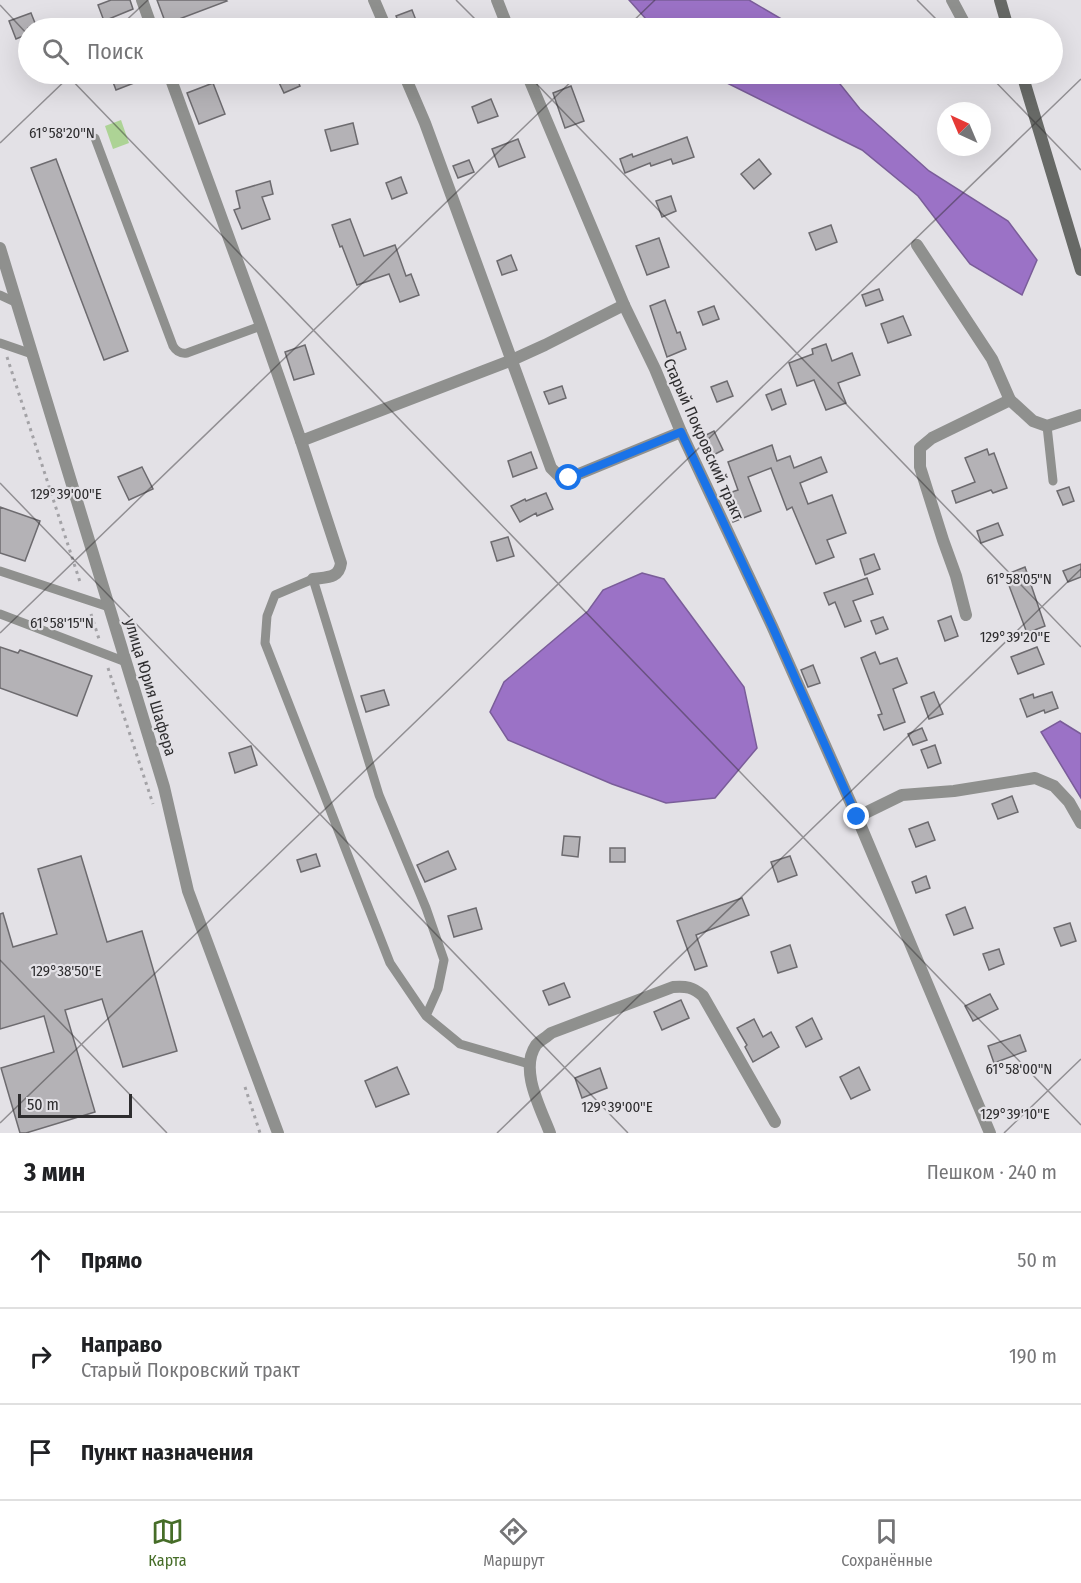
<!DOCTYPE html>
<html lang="ru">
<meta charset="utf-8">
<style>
:root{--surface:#fff;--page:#f2f2f2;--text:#202124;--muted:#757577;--line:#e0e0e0;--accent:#466d28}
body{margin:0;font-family:"Fira Sans Condensed",sans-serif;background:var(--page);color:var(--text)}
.compass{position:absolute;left:937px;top:102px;width:54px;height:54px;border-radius:50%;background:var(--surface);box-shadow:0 6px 24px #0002;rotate:316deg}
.scale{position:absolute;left:18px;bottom:15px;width:114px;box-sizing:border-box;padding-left:6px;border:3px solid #2e2d2f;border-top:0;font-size:16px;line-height:21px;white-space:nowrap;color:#2e2d2f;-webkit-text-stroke:4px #e3e1e6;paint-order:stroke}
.stop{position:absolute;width:18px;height:18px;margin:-14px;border:4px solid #1a73e8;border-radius:50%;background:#fff}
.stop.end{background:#1a73e8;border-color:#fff;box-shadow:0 2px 6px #0008}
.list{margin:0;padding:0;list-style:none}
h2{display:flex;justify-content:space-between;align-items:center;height:78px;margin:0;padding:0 24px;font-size:26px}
h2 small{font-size:20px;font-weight:400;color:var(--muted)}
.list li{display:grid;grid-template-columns:39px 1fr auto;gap:18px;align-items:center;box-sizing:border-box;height:96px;padding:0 24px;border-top:2px solid var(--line)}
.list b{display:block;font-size:22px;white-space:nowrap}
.list p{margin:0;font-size:20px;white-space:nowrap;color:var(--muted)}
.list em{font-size:20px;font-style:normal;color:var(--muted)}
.icon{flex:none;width:33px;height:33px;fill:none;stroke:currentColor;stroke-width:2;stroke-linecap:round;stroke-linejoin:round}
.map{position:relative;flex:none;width:1081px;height:1133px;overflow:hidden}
.search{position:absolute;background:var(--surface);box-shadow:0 6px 24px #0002;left:18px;right:18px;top:18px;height:66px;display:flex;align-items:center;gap:15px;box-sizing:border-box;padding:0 21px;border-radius:33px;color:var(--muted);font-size:22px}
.sheet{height:366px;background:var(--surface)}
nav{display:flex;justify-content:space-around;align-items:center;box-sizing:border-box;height:84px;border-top:2px solid var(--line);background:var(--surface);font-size:16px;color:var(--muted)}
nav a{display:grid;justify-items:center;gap:3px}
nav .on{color:var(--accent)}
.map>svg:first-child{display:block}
.green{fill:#add395}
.water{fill:#9b72c6;stroke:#7a5d99;stroke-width:1.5}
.building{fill:#b4b2b6;stroke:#6d6b6f;stroke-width:1.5}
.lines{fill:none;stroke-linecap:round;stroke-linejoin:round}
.path{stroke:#a3a2a6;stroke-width:3;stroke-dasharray:3 4.5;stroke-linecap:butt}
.service{stroke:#8f908e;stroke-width:9}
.minor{stroke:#8f908e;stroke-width:12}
.secondary{stroke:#676966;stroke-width:12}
.route{stroke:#1a73e8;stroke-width:8}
.ticks{fill:none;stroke:#2e2d2f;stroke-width:1.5;stroke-opacity:0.45}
.labels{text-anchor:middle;stroke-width:4.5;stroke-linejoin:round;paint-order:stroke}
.street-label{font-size:16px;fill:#2e2d2f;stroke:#e3e1e6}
.ticks-label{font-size:15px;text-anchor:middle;fill:#2e2d2f;stroke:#e3e1e6;stroke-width:4.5;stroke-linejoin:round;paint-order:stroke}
</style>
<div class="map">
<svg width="1081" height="1133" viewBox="0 0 1081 1133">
<rect width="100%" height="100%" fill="#e3e1e6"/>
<path class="green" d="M121,120L129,143L113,149L105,126Z"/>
<g class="water">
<path d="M629,0H749L797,28H654Z"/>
<path d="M709,74H832L860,109L929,171L1008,221L1037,260L1022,295L970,264L918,196L862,150Z"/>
<path d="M642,573L664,579L744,687L757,748L715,798L666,803L612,784L508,740L490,712L504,682L588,611L603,590Z"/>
<path d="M1060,721L1081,734V798L1041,732Z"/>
</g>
<g class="building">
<path d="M111,0H130L133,9L104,21L98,5Z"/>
<path d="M157,0H226L227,1L166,24Z"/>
<path d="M412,10L419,28H401L396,16Z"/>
<path d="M31,13L37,28H28V34L16,39L9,21Z"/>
<path d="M110,74H157L116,90Z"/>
<path d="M275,74H295L300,86L284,93Z"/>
<path d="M213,83L225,114L199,124L187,93Z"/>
<path d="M571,86L584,121L565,128L553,93Z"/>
<path d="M491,99L498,116L478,123L472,107Z"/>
<path d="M353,123L358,144L331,151L325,130Z"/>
<path d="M687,137L694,157L673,164L671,159L651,166L650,163L625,173L620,159L632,154L633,157Z"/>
<path d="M518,139L525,157L499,167L492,149Z"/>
<path d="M56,159L128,351L104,360L31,168Z"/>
<path d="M759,159L771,174L754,189L741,174Z"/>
<path d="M469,160L474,172L458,178L453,166Z"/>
<path d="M401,177L407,193L392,199L386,183Z"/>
<path d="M270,181L273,194L262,197L270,219L242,229L234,210L240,208L236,191Z"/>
<path d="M671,196L676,211L662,217L656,201Z"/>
<path d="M350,219L364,256L395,245L406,276L411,274L419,295L400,302L389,274L357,285L342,246L340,247L332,225Z"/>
<path d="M831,225L837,242L816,250L809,233Z"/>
<path d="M659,238L669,267L647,275L636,246Z"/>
<path d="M511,255L517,270L502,275L497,261Z"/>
<path d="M879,289L883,300L866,306L862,295Z"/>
<path d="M665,300L677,333L680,332L686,349L667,357L650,306Z"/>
<path d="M714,306L719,319L703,325L698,312Z"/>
<path d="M903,316L911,335L888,343L881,324Z"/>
<path d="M826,344L832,361L852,353L860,375L838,383L846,403L826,410L814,380L797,386L789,363L813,354L812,349Z"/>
<path d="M305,345L314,374L294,380L285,352Z"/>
<path d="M727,381L733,396L717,402L711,387Z"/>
<path d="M562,386L566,398L549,404L544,392Z"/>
<path d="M781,389L786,404L772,410L766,395Z"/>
<path d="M714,431L723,450L708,458L698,439Z"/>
<path d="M772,445L777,461L790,456L794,468L821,457L827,472L800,483L808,504L832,495L846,533L827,540L834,557L816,564L792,507L787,510L771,468L748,477L761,511L733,522L723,495L738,490L728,462Z"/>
<path d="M987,449L989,455L994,453L1007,488L993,493L991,490L956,503L952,491L975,482L965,458Z"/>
<path d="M531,452L537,468L513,477L508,461Z"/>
<path d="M142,467L153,489L129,500L118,477Z"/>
<path d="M1069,487L1074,501L1063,505L1057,491Z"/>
<path d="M546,493L553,509L537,516L536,513L520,522L511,506L525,499L526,501Z"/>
<path d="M0,507L40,521L25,561L0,553Z"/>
<path d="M998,523L1003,535L981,543L977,531Z"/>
<path d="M508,537L514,556L497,561L491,542Z"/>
<path d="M874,554L880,569L865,575L860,559Z"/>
<path d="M1081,564V577L1068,582L1063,571Z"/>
<path d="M1025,567L1045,626L1027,633L1005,575Z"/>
<path d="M867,578L873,594L853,601L861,621L845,627L835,602L829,605L824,593Z"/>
<path d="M951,616L958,636L945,641L938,621Z"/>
<path d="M883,617L888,629L876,634L871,621Z"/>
<path d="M0,647L18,653L20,650L92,676L77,716L0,688Z"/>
<path d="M1037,647L1044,664L1018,674L1011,657Z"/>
<path d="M875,652L880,664L897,658L907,683L893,689L905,722L884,730L878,715L882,714L861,658Z"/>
<path d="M813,665L820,683L808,687L801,670Z"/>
<path d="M384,690L389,705L366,712L361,696Z"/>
<path d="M934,692L943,714L929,719L921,697Z"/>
<path d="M1052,692L1058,708L1045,713L1044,710L1027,717L1020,699L1033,694L1034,698Z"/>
<path d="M922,728L927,740L913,745L908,734Z"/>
<path d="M935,745L941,763L928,768L921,750Z"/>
<path d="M251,746L257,765L235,773L229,753Z"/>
<path d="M1012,796L1018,812L998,819L992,804Z"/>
<path d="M928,822L935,840L916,847L909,829Z"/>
<path d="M564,836L580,837L578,857L562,855Z"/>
<rect x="610" y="848" width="15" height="14"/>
<path d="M448,851L456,869L425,882L417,865Z"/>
<path d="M316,854L320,866L301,872L297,860Z"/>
<path d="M81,856L107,942L142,931L177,1051L123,1067L102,999L65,1010L95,1112L26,1133H20L1,1068L54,1052L44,1016L0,1029V914L3,913L13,947L57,934L38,869Z"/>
<path d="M790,856L797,875L778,882L771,862Z"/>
<path d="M926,876L930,888L916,893L912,882Z"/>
<path d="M742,898L749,915L696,935L707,966L695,970L677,921Z"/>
<path d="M965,907L973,928L954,935L946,915Z"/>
<path d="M476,908L482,929L454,937L448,916Z"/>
<path d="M1070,923L1076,941L1061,946L1054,928Z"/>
<path d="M790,945L797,967L778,973L771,952Z"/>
<path d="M999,949L1004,964L989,970L983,954Z"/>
<path d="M564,983L570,997L549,1005L543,991Z"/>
<path d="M990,994L998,1009L973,1021L965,1006Z"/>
<path d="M681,1000L689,1018L662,1030L654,1012Z"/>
<path d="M812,1018L822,1039L806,1047L796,1027Z"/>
<path d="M754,1019L763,1037L771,1032L779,1047L753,1062L745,1047L747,1045L737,1028Z"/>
<path d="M1020,1035L1026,1051L994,1063L988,1046Z"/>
<path d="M397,1067L409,1094L376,1107L365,1081Z"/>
<path d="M859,1067L870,1090L851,1099L840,1077Z"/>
<path d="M600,1068L607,1088L582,1098L575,1078Z"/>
</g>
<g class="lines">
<g class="path">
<path d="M7,357L81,585"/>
<path d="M91,614L99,639"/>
<path d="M108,668L153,804"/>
<path d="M245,1087L260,1133"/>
</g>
<g class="service">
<path d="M95,138L173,346C176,351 180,354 187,353L261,326"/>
<path d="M0,295L17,303"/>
<path d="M0,343L32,354"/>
<path d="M1047,426L1053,481"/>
<path d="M0,571L109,607"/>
<path d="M0,614L126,662"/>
<path d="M426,1016L438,989L444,960L426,908L379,795L313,579L275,595L267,616L265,643L390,963L426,1016L460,1044L529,1064"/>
</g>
<g class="minor">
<path d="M142,0L152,28"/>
<path d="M374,0L386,28"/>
<path d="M497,0L508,28"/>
<path d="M952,0L967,28"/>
<path d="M169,74L261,326L301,441L512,360L545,345L624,305"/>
<path d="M404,74L425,123L551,468L559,476L569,478L681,432"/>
<path d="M527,74L624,305L655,369L681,432L772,626L857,817L990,1133"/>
<path d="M917,245L992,359L1010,400L1033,421L1047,426L1081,415"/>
<path d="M0,248L164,787L188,891L278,1133"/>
<path d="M301,441L341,563C339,579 326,577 313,579"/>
<path d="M966,615L956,576L943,540L920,467V448L932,438L1010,400"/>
<path d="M857,817L902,795L954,791L1035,778L1054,786L1069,802L1081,823"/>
<path d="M550,1133C541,1109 519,1070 536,1045C539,1041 547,1037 551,1033L673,987C686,986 693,987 703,996L775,1122"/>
</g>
<g class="secondary">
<path d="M1000,0L1008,28"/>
<path d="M1022,74L1081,270"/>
</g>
</g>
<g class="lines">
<path class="route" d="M569,478L681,432L772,626L857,817"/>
</g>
<path class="ticks" d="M456,0L484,28M917,0L945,28M0,5L28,35M118,28L148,0M626,28L655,0M66,74L1081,1125M527,74L1081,647M988,74L1081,170M0,143L72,74M0,483L628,1133M0,633L579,74M0,960L167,1133M0,1123L1081,79M497,1133L1081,569M1004,1133L1081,1059"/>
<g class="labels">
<g class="street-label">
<text transform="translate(704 439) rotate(66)" y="6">Старый Покровский тракт</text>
<text transform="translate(151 687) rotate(73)" y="6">улица Юрия Шафера</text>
</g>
</g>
<g class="ticks-label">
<text x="62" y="138">61°58'20"N</text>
<text x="66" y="499">129°39'00"E</text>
<text x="1019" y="584">61°58'05"N</text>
<text x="62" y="628">61°58'15"N</text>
<text x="1015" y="642">129°39'20"E</text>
<text x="66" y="976">129°38'50"E</text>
<text x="1019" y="1074">61°58'00"N</text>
<text x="617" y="1112">129°39'00"E</text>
<text x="1015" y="1119">129°39'10"E</text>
</g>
</svg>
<svg class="compass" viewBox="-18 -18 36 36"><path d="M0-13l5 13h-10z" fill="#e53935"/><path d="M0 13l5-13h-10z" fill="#757577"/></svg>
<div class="scale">50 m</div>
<div class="stop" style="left:569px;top:478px"></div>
<div class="stop end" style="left:857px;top:817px"></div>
<div class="search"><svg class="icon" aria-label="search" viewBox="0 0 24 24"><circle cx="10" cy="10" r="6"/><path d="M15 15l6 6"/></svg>Поиск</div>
</div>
<section class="sheet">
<h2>3 мин<small>Пешком · 240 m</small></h2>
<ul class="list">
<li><svg class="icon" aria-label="ahead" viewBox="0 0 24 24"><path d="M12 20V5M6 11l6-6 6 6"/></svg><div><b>Прямо</b></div><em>50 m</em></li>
<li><svg class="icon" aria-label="right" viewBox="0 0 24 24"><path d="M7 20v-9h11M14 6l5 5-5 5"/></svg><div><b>Направо</b><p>Старый Покровский тракт</p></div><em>190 m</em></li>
<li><svg class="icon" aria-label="arrive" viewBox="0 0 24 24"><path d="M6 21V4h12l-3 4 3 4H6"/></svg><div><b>Пункт назначения</b></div></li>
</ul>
</section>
<nav>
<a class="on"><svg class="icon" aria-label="map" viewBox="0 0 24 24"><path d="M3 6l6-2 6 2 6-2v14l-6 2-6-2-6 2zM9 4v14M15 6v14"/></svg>Карта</a>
<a><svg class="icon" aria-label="directions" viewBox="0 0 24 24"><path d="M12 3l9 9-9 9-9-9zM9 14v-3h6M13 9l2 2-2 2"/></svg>Маршрут</a>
<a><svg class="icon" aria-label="saved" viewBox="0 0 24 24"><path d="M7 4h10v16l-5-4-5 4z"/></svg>Сохранённые</a>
</nav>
